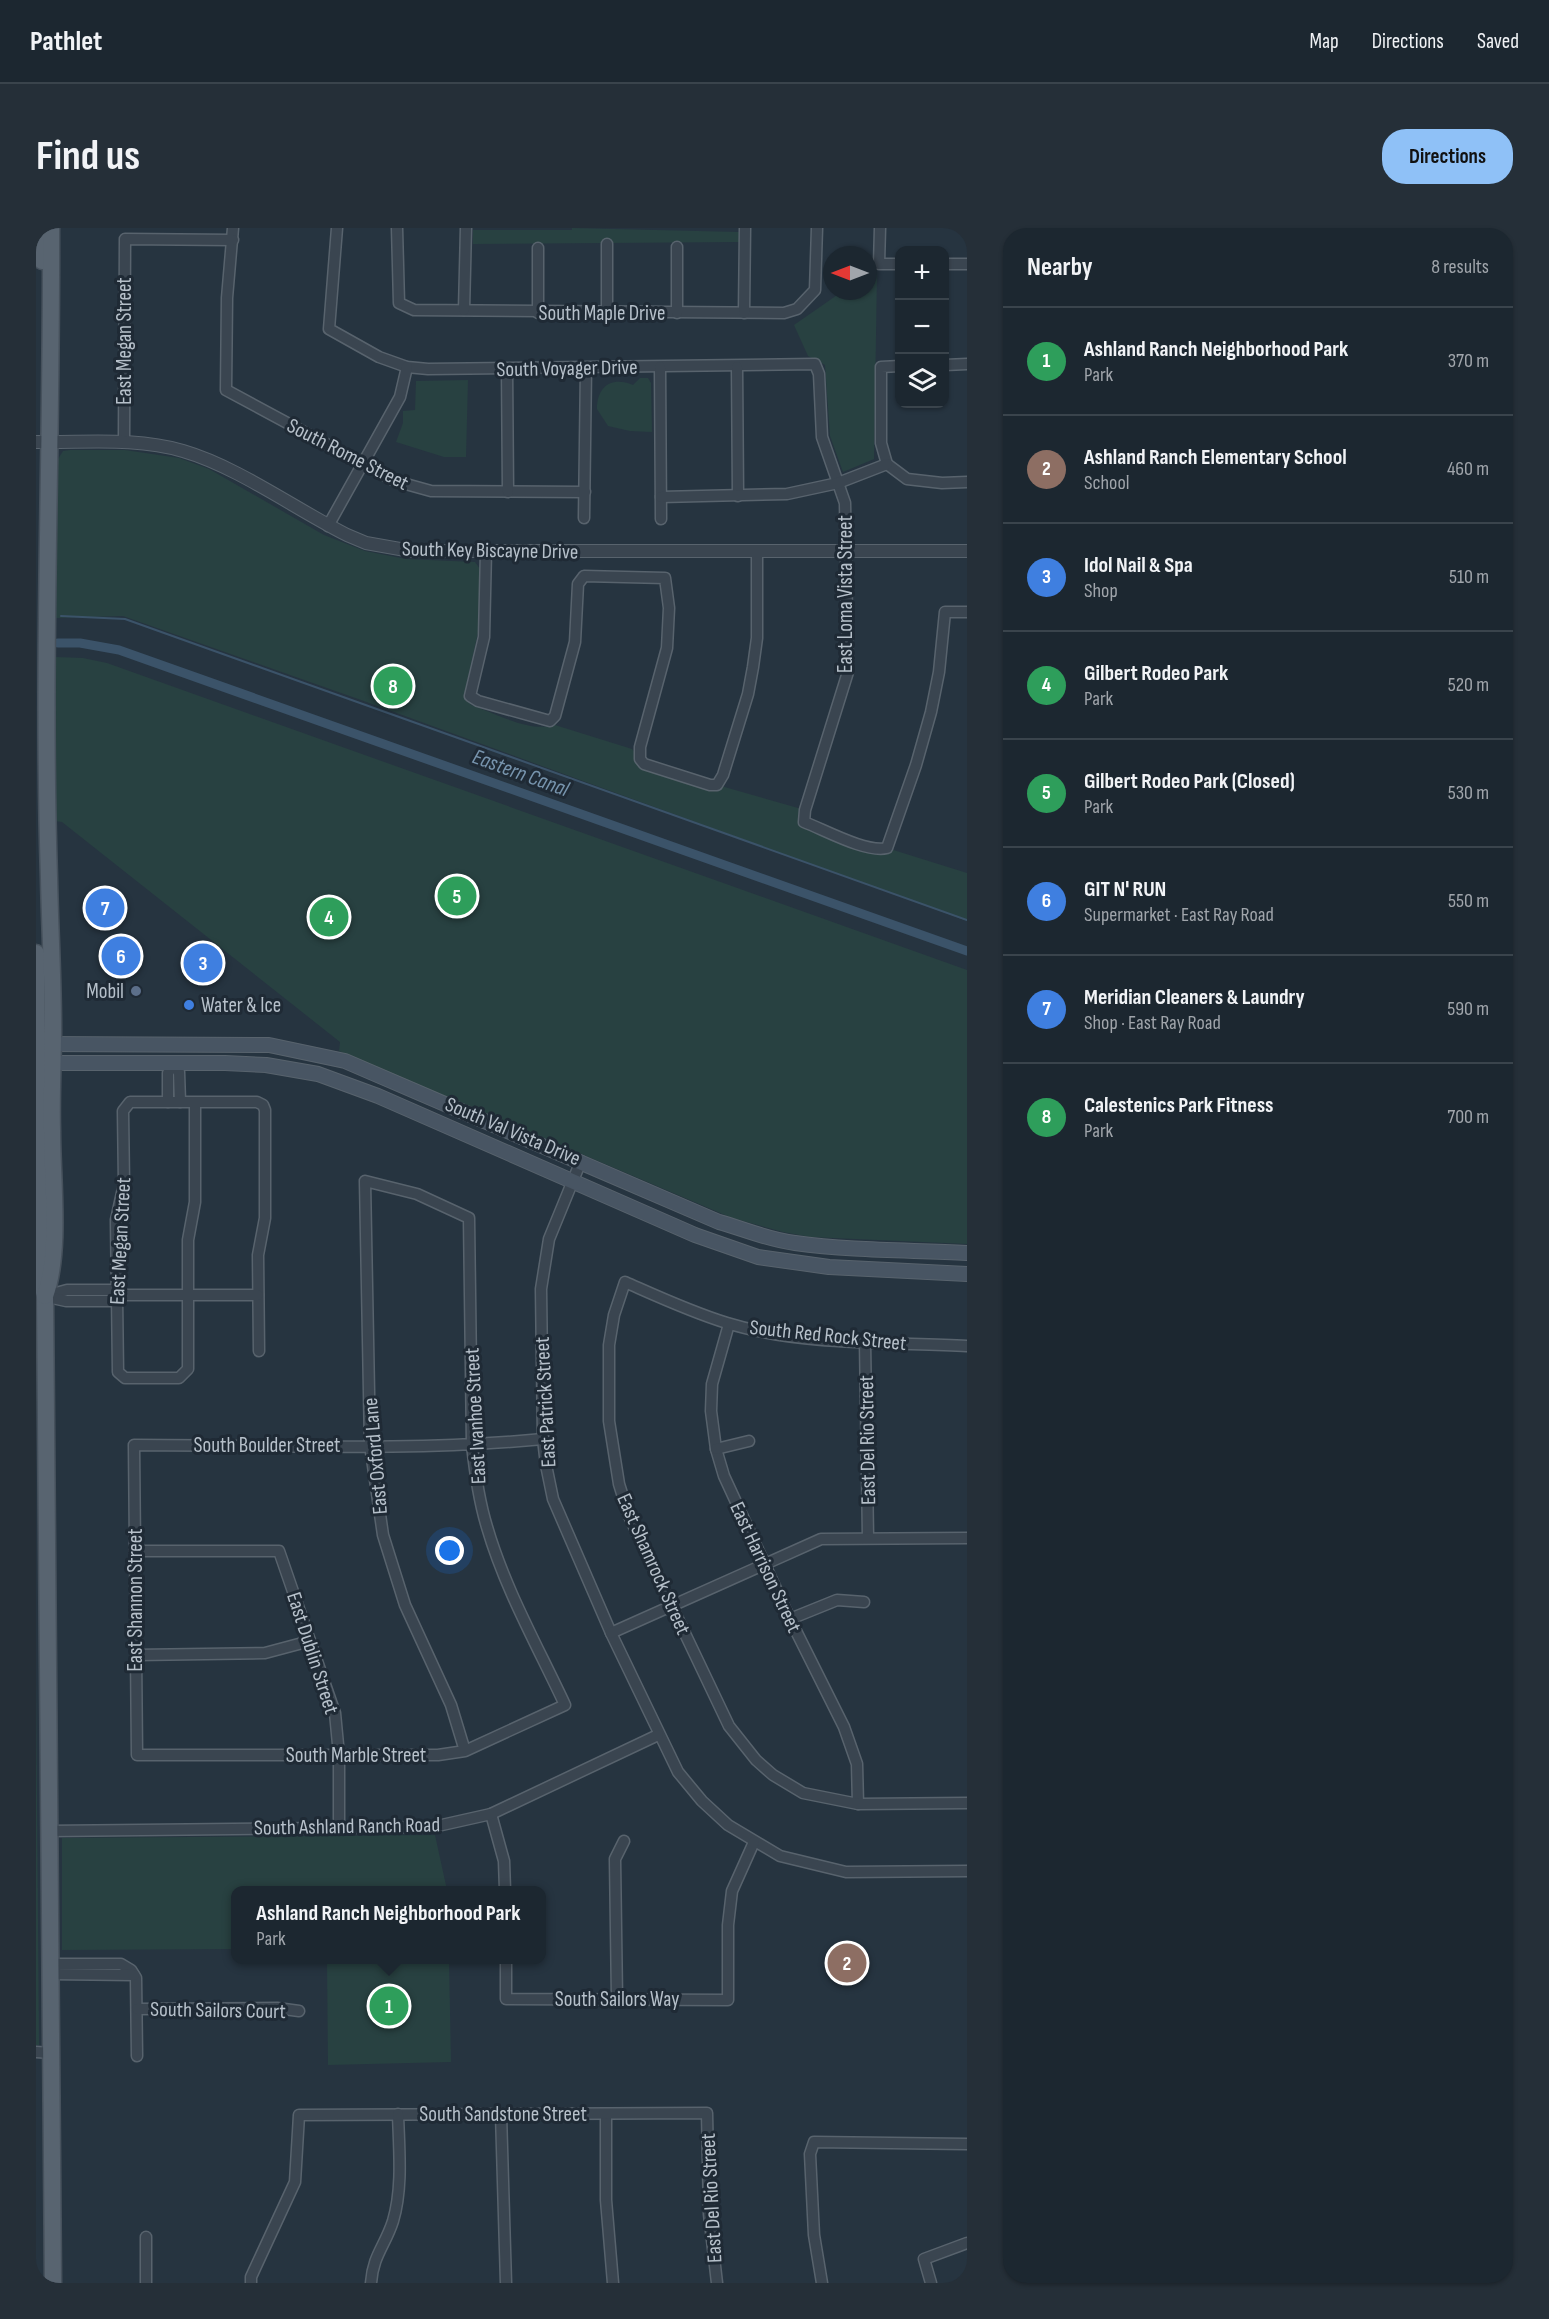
<!DOCTYPE html>
<meta charset="utf-8">
<style>
:root{--surface:#1c2730;--page:#252f38;--text:#f1f3f6;--muted:#a0a5ab;--line:#3a444c;--accent:#8fc1f7}
body{margin:0;font-family:"Sofia Sans Condensed",sans-serif;background:var(--page);color:var(--text)}
.controls{position:absolute;right:18px;top:18px;display:grid;overflow:hidden;border-radius:12px;box-shadow:0 2px 4px #0004}
.controls button{width:54px;height:54px;display:grid;place-items:center;padding:0;border:0;border-bottom:2px solid var(--line);background:var(--surface);color:var(--text);font:30px sans-serif}
.compass{position:absolute;left:787px;top:18px;width:54px;height:54px;border-radius:50%;background:var(--surface);box-shadow:0 2px 4px #0004;rotate:270deg}
.you{position:absolute;left:414px;top:1323px;width:21px;height:21px;margin:-15px;border:4px solid #fff;border-radius:50%;background:#1a73e8;box-shadow:0 0 0 9px #1a73e833}
.badge{display:grid;place-items:center;width:39px;height:39px;border-radius:50%;background:var(--accent);color:#fff;font-size:20px;font-weight:700}
.pin{position:absolute;translate:-50% -50%;border:3px solid #fff;box-shadow:0 2px 6px #0006}
.popup{position:absolute;left:195px;top:1658px;width:315px;height:78px;box-sizing:border-box;display:grid;place-content:center;border-radius:12px;background:var(--surface);filter:drop-shadow(0 2px 4px #0005);font-size:20px;white-space:nowrap;color:var(--muted)}
.popup b{font-size:22px;color:var(--text)}
.popup::after{content:'';position:absolute;left:50%;top:100%;margin-left:-12px;border:12px solid transparent;border-top-color:var(--surface)}
.list{margin:0;padding:0;list-style:none}
h2{display:flex;justify-content:space-between;align-items:center;height:78px;margin:0;padding:0 24px;font-size:26px}
h2 small{font-size:20px;font-weight:400;color:var(--muted)}
.list li{display:grid;grid-template-columns:39px 1fr auto;gap:18px;align-items:center;box-sizing:border-box;height:108px;padding:0 24px;border-top:2px solid var(--line)}
.list b{display:block;font-size:22px;white-space:nowrap}
.list p{margin:0;font-size:20px;white-space:nowrap;color:var(--muted)}
.list em{font-size:20px;font-style:normal;color:var(--muted)}
.icon{flex:none;width:33px;height:33px;fill:none;stroke:currentColor;stroke-width:2;stroke-linecap:round;stroke-linejoin:round}
.map{position:relative;flex:none;width:931px;height:2055px;overflow:hidden;border-radius:24px}
header{display:flex;align-items:center;gap:36px;box-sizing:border-box;height:84px;padding:0 30px;background:var(--surface);border-bottom:2px solid var(--line)}
header strong{font-size:28px}
nav{display:flex;gap:33px;margin-inline-start:auto;font-size:21px}
.intro{display:flex;align-items:center;justify-content:space-between;box-sizing:border-box;height:144px;padding:0 36px}
h1{margin:0;font-size:42px}
.button{padding:15px 27px;border-radius:24px;background:var(--accent);color:#111;font-size:21px;font-weight:700}
main{display:flex;gap:36px;padding:0 36px}
aside{flex:1;background:var(--surface);border-radius:24px;box-shadow:0 2px 4px #0004}
.map>svg:first-child{display:block}
.green{fill:#284141}
.lines{fill:none;stroke-linecap:round;stroke-linejoin:round}
.stream{stroke:#3b5369;stroke-width:2}
.canal{stroke:#3b5369;stroke-width:9}
.minor-casing{stroke:#58636d;stroke-width:13}
.tertiary-casing{stroke:#58636d;stroke-width:14}
.secondary-casing{stroke:#58636d;stroke-width:16}
.primary-casing{stroke:#46515c;stroke-width:19}
.minor{stroke:#3a4550;stroke-width:10}
.tertiary{stroke:#3a4550;stroke-width:12}
.secondary{stroke:#485563;stroke-width:14}
.primary{stroke:#586470;stroke-width:16}
.service-dot{fill:#5c6f8a;stroke:#1f2a35;stroke-width:2}
.shop-dot{fill:#3f7fe0;stroke:#1f2a35;stroke-width:2}
.labels{text-anchor:middle;stroke-width:6;stroke-linejoin:round;paint-order:stroke}
.street-label{font-size:21px;fill:#b6c0ca;stroke:#1f2a35}
.poi-label{font-size:21px;fill:#b6c0ca;stroke:#1f2a35;text-anchor:end}
.water-label{font-size:22px;font-style:italic;fill:#7794ad;stroke:#1f2a35}
</style>
<header>
<strong>Pathlet</strong>
<nav><a>Map</a><a>Directions</a><a>Saved</a></nav>
</header>
<div class="intro"><h1>Find us</h1><a class="button">Directions</a></div>
<main>
<div class="map">
<svg width="931" height="2055" viewBox="0 0 931 2055">
<rect width="100%" height="100%" fill="#263440"/>
<g class="green">
<path d="M536,0L703,4V14L437,16V2H536Z"/>
<path d="M838,42L841,45L838,231L807,244L794,208L789,137L772,128L758,97L807,63H832V46Z"/>
<path d="M604,150H612L615,155L616,204L594,203L572,198L561,181C561,158 576,148 597,157Z"/>
<path d="M432,152L430,229H408L360,214L367,195V183L379,182L380,153Z"/>
<path d="M34,222H89L143,230L173,241L288,307L329,323L370,331L439,334L444,341L443,400L429,463L435,477C459,485 494,505 519,497L596,521L608,536L769,582L768,594L825,617L851,620L931,645V693L325,472L87,388L20,390L22,231L27,223Z"/>
<path d="M20,429L47,430L71,435L931,742V1016L774,1009L747,1004L696,990L303,823L304,814L26,594L19,593Z"/>
<path d="M0,1447L3,1817H0Z"/>
<path d="M399,1607L411,1662H200V1721L26,1722V1610Z"/>
<path d="M291,1732H413L415,1834L292,1837Z"/>
</g>
<g class="lines">
<path class="stream" d="M25,388L89,391L931,692"/>
<path class="canal" d="M22,415H44L83,422L931,723"/>
<defs>
<g id="minor">
<path d="M197,0L191,70L190,162L359,253L395,263L549,264"/>
<path d="M301,0L293,101L343,129L371,139L392,141L779,136L783,146L786,209L809,275L812,444L769,582L768,594C789,602 830,625 851,620L880,537L895,484L903,444L909,384H931"/>
<path d="M361,0L363,75L378,82L748,85L761,81L779,62L781,0"/>
<path d="M844,0L843,36H864"/>
<path d="M641,19V85"/>
<path d="M502,20V85"/>
<path d="M909,36H931"/>
<path d="M428,82L430,0"/>
<path d="M571,85V16"/>
<path d="M708,85L709,0"/>
<path d="M909,137L931,136"/>
<path d="M624,139L625,291"/>
<path d="M701,139L702,268"/>
<path d="M471,141L472,264"/>
<path d="M88,214L89,11L197,12"/>
<path d="M851,236L845,215V139L864,138"/>
<path d="M851,236L871,251L906,255L931,254"/>
<path d="M625,269L751,266L802,255L851,236"/>
<path d="M548,290L550,140"/>
<path d="M292,298L364,169L371,139"/>
<path d="M450,323L448,409L434,468L442,473L514,493L519,488L539,414L542,356L548,348L629,350L633,380L631,420L604,519V531L608,536L674,557H681L687,547L712,466L717,439L721,410V324"/>
<path d="M132,874V845L139,835L143,844L144,874"/>
<path d="M159,874V974L152,1012V1141L143,1150H89L82,1144L80,992L88,956L87,883L94,874H221L227,877L229,882V990L222,1027L223,1123"/>
<path d="M545,933L513,1011L505,1061L507,1211L510,1237L517,1271L575,1405L642,1544L666,1573L692,1597L744,1628L810,1644L931,1643"/>
<path d="M81,1067H222"/>
<path d="M9,1068L31,1062H81"/>
<path d="M12,1069L30,1073H81"/>
<path d="M693,1096L676,1156L675,1183L680,1221L688,1248L754,1391L808,1499L821,1536L822,1576"/>
<path d="M829,1113L832,1310"/>
<path d="M931,1118C854,1114 765,1118 691,1095C655,1084 623,1069 589,1054L578,1087L573,1117V1193L583,1256L593,1288L693,1498L720,1532L737,1547L767,1565L822,1576L931,1575"/>
<path d="M680,1221L713,1213"/>
<path d="M99,1323H243L299,1485L303,1527V1600"/>
<path d="M754,1391L801,1372L828,1374"/>
<path d="M575,1405L785,1311L931,1310"/>
<path d="M100,1427L229,1425L274,1413"/>
<path d="M429,1523L415,1477L369,1377L347,1307L334,1217L329,953L381,966L433,990L436,1217C439,1245 443,1273 451,1299C469,1361 502,1419 529,1477L429,1523L402,1527H101L98,1217C234,1217 372,1224 507,1211"/>
<path d="M455,1586L468,1633L469,1662"/>
<path d="M13,1603L397,1599L455,1586L622,1507"/>
<path d="M470,1732V1771L692,1772V1697L696,1663L718,1614"/>
<path d="M14,1736H85L95,1742L100,1750L101,1828"/>
<path d="M14,1746L98,1747"/>
<path d="M581,1771L579,1631L588,1613"/>
<path d="M101,1781L241,1780L263,1783"/>
<path d="M0,1824L15,1825"/>
<path d="M465,1886L470,2055"/>
<path d="M570,1886V1972L577,2055"/>
<path d="M110,2055V2009"/>
<path d="M215,2055V2049L259,1954L263,1887L671,1885L673,1986L681,2055"/>
<path d="M335,2055C337,2027 349,2018 357,1993C367,1959 363,1921 362,1886"/>
<path d="M786,2055L778,2007L774,1926L778,1914L931,1916"/>
<path d="M895,2055L888,2031L931,2015"/>
</g>
<path id="tertiary" d="M0,214C49,215 99,209 147,223C202,239 259,281 311,307L330,315L375,323H931"/>
<g id="secondary">
<path d="M8,816L233,817L309,833L683,994C708,1001 733,1012 759,1015C816,1023 874,1022 931,1025"/>
<path d="M9,835H189L230,837L282,846L342,868L659,1007L722,1029L793,1039L931,1046"/>
</g>
<g id="primary">
<path d="M0,3L5,17L6,33"/>
<path d="M0,725L4,1048L9,1068L17,2055"/>
<path d="M9,1068C25,1024 16,951 16,903C15,869 17,835 17,801C17,751 14,701 13,650C6,434 16,217 15,0"/>
</g>
</defs>
<use href="#minor" class="minor-casing"/>
<use href="#tertiary" class="tertiary-casing"/>
<use href="#secondary" class="secondary-casing"/>
<use href="#primary" class="primary-casing"/>
<use href="#minor" class="minor"/>
<use href="#tertiary" class="tertiary"/>
<use href="#secondary" class="secondary"/>
<use href="#primary" class="primary"/>
</g>
<circle class="service-dot" cx="100" cy="763" r="6"/>
<circle class="shop-dot" cx="153" cy="777" r="6"/>
<g class="labels">
<g class="street-label">
<text x="566" y="92">South Maple Drive</text>
<text transform="translate(88 113) rotate(-90)" y="7">East Megan Street</text>
<text transform="translate(531 140) rotate(-1)" y="7">South Voyager Drive</text>
<text transform="translate(312 226) rotate(27)" y="7">South Rome Street</text>
<text transform="translate(454 322) rotate(1)" y="7">South Key Biscayne Drive</text>
<text transform="translate(809 366) rotate(-90)" y="7">East Loma Vista Street</text>
<text transform="translate(477 903) rotate(23)" y="7">South Val Vista Drive</text>
<text transform="translate(84 1013) rotate(-87)" y="7">East Megan Street</text>
<text transform="translate(792 1107) rotate(6)" y="7">South Red Rock Street</text>
<text transform="translate(509 1174) rotate(-93)" y="7">East Patrick Street</text>
<text transform="translate(439 1188) rotate(-93)" y="7">East Ivanhoe Street</text>
<text transform="translate(831 1212) rotate(-91)" y="7">East Del Rio Street</text>
<text x="231" y="1224">South Boulder Street</text>
<text transform="translate(339 1228) rotate(-95)" y="7">East Oxford Lane</text>
<text transform="translate(618 1336) rotate(66)" y="7">East Shamrock Street</text>
<text transform="translate(730 1339) rotate(65)" y="7">East Harrison Street</text>
<text transform="translate(99 1372) rotate(-90)" y="7">East Shannon Street</text>
<text transform="translate(277 1425) rotate(72)" y="7">East Dublin Street</text>
<text x="320" y="1534">South Marble Street</text>
<text transform="translate(311 1598) rotate(-1)" y="7">South Ashland Ranch Road</text>
<text x="581" y="1778">South Sailors Way</text>
<text transform="translate(182 1782) rotate(1)" y="7">South Sailors Court</text>
<text x="467" y="1893">South Sandstone Street</text>
<text transform="translate(675 1970) rotate(-93)" y="7">East Del Rio Street</text>
</g>
<g class="poi-label">
<text x="88" y="770">Mobil</text>
<text x="165" y="784" text-anchor="start">Water &amp; Ice</text>
</g>
<g class="water-label">
<text transform="translate(485 544) rotate(20)" y="8">Eastern Canal</text>
</g>
</g>
</svg>
<div class="controls">
<button>+</button>
<button>−</button>
<button><svg class="icon" aria-label="layers" viewBox="0 0 24 24"><path d="M12 4l9 5-9 5-9-5zM3 14l9 5 9-5"/></svg></button>
</div>
<svg class="compass" viewBox="-18 -18 36 36"><path d="M0-13l5 13h-10z" fill="#e53935"/><path d="M0 13l5-13h-10z" fill="#a0a5ab"/></svg>
<div class="you"></div>
<div class="pin badge" style="left:353px;top:1778px;background:#2e9e5b">1</div>
<div class="popup"><b>Ashland Ranch Neighborhood Park</b>Park</div>
<div class="pin badge" style="left:811px;top:1735px;background:#8d6e63">2</div>
<div class="pin badge" style="left:167px;top:735px;background:#3f7fe0">3</div>
<div class="pin badge" style="left:293px;top:689px;background:#2e9e5b">4</div>
<div class="pin badge" style="left:421px;top:668px;background:#2e9e5b">5</div>
<div class="pin badge" style="left:85px;top:728px;background:#3f7fe0">6</div>
<div class="pin badge" style="left:69px;top:680px;background:#3f7fe0">7</div>
<div class="pin badge" style="left:357px;top:458px;background:#2e9e5b">8</div>
</div>
<aside>
<h2>Nearby<small>8 results</small></h2>
<ul class="list">
<li><span class="badge" style="background:#2e9e5b">1</span><div><b>Ashland Ranch Neighborhood Park</b><p>Park</p></div><em>370 m</em></li>
<li><span class="badge" style="background:#8d6e63">2</span><div><b>Ashland Ranch Elementary School</b><p>School</p></div><em>460 m</em></li>
<li><span class="badge" style="background:#3f7fe0">3</span><div><b>Idol Nail &amp; Spa</b><p>Shop</p></div><em>510 m</em></li>
<li><span class="badge" style="background:#2e9e5b">4</span><div><b>Gilbert Rodeo Park</b><p>Park</p></div><em>520 m</em></li>
<li><span class="badge" style="background:#2e9e5b">5</span><div><b>Gilbert Rodeo Park (Closed)</b><p>Park</p></div><em>530 m</em></li>
<li><span class="badge" style="background:#3f7fe0">6</span><div><b>GIT N' RUN</b><p>Supermarket · East Ray Road</p></div><em>550 m</em></li>
<li><span class="badge" style="background:#3f7fe0">7</span><div><b>Meridian Cleaners &amp; Laundry</b><p>Shop · East Ray Road</p></div><em>590 m</em></li>
<li><span class="badge" style="background:#2e9e5b">8</span><div><b>Calestenics Park Fitness</b><p>Park</p></div><em>700 m</em></li>
</ul>
</aside>
</main>
